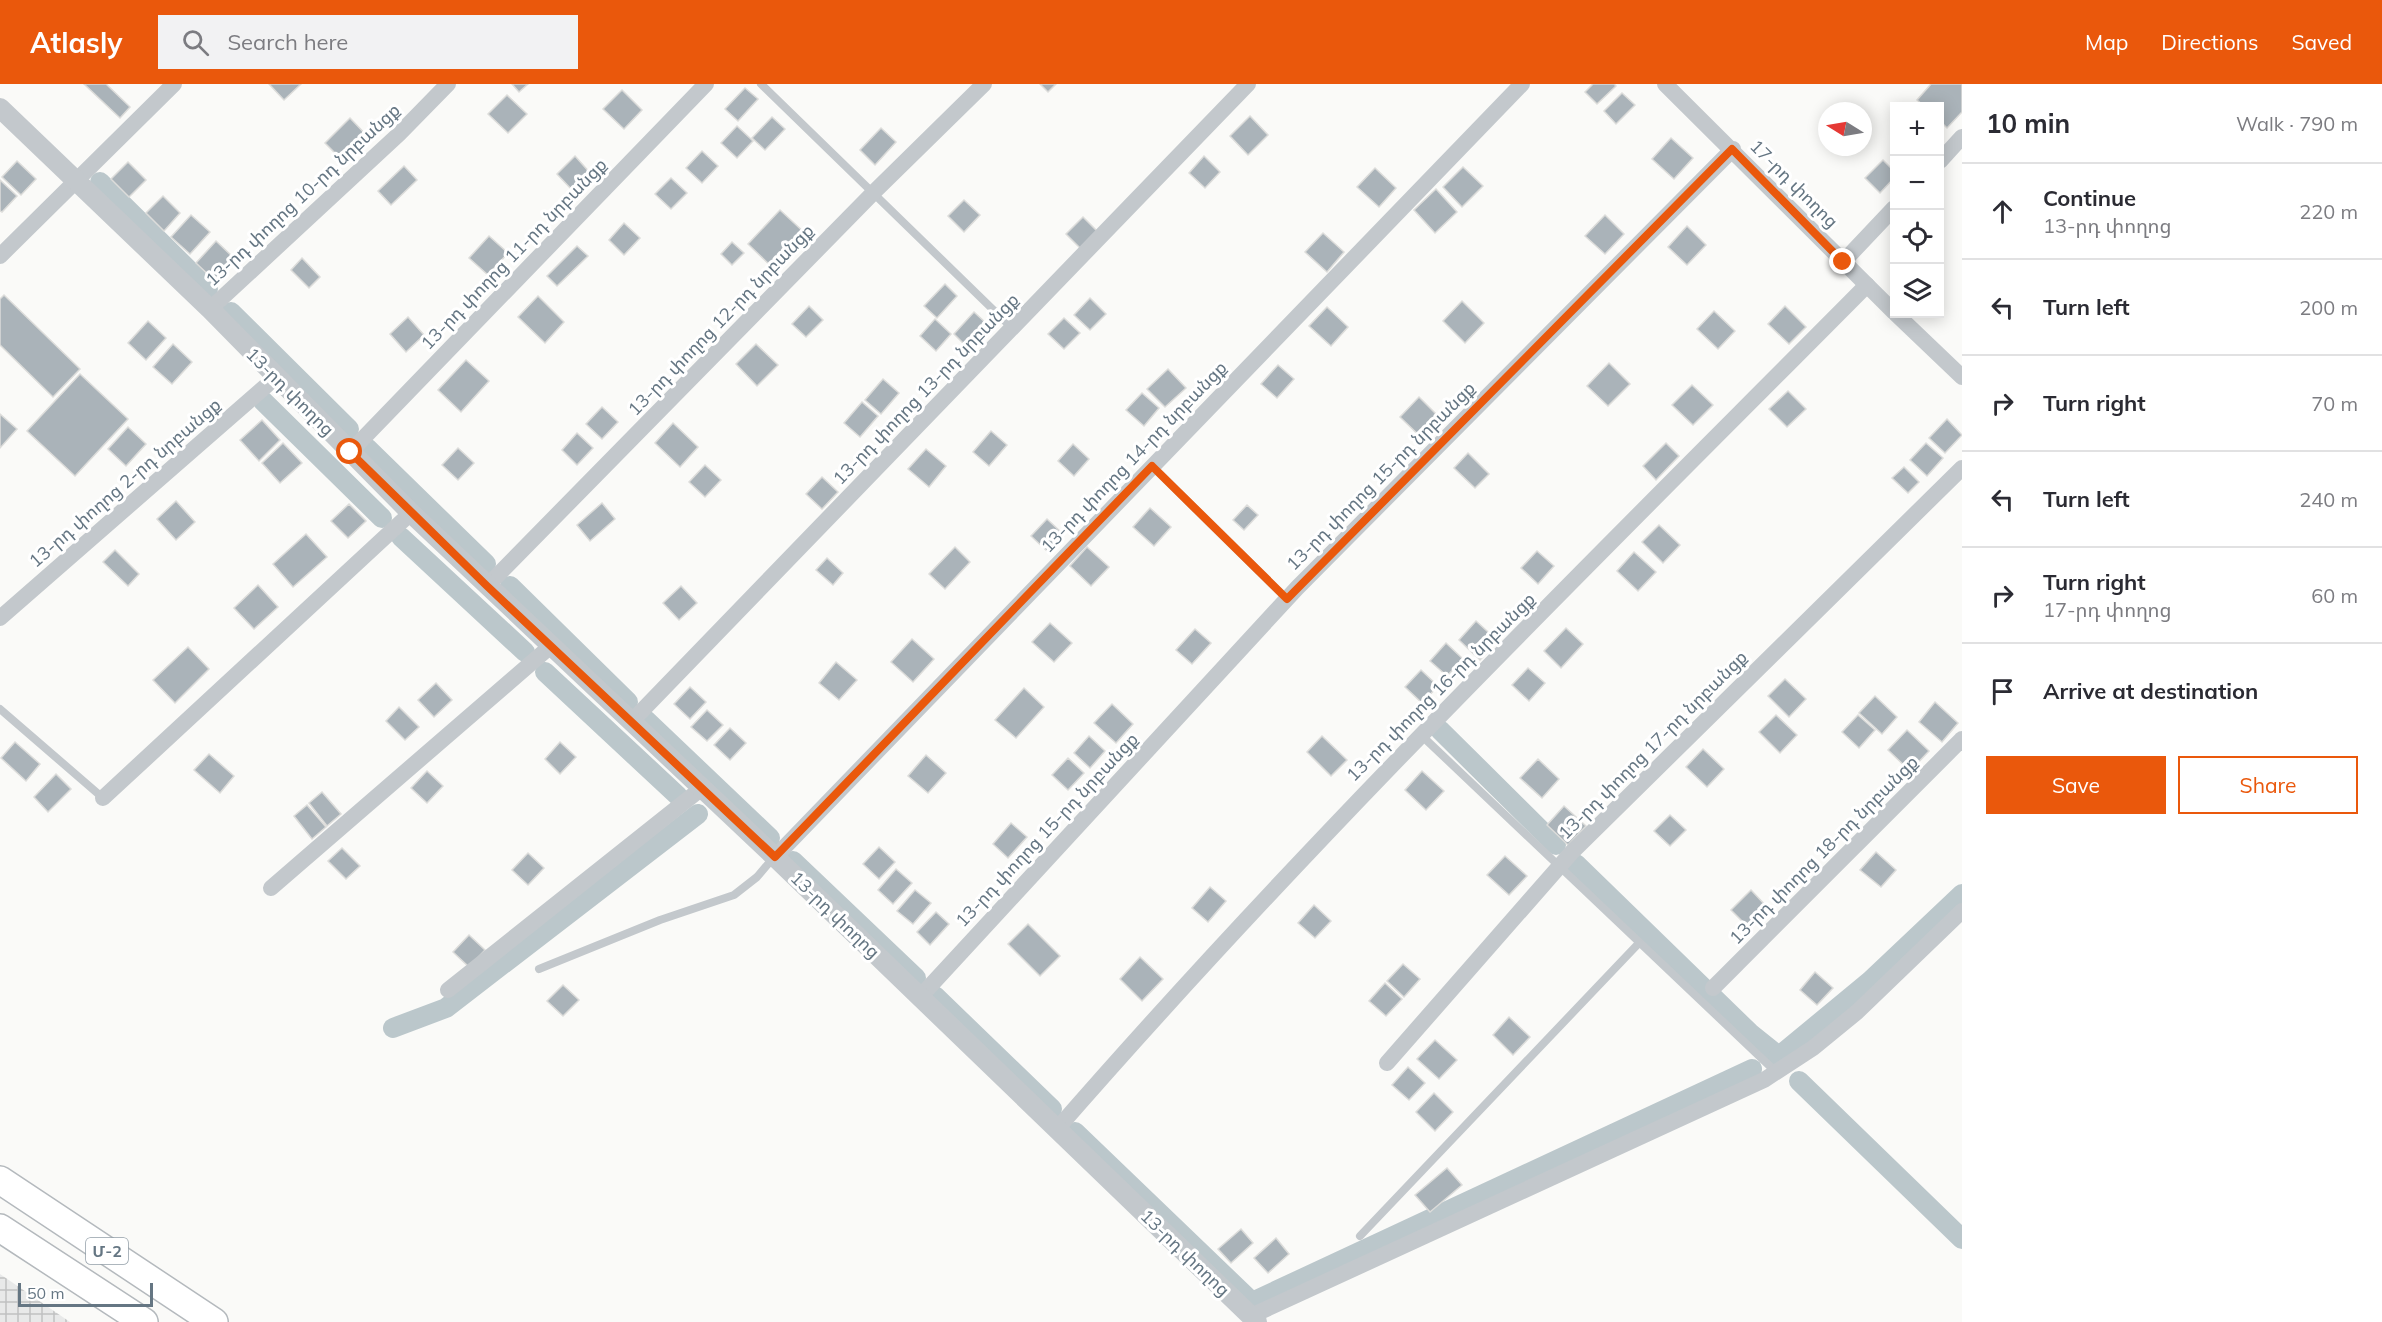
<!DOCTYPE html>
<meta charset="utf-8">
<style>
:root{--surface:#fff;--page:#f2f2f3;--text:#2b2b33;--muted:#7c7c81;--line:#e1e1e2;--accent:#ea580c}
body{margin:0;font-family:Mulish,"Noto Sans Armenian",sans-serif;background:var(--page);color:var(--text)}
.controls{position:absolute;right:18px;top:18px;display:grid;overflow:hidden;border-radius:0px;box-shadow:0 3px 15px #0003}
.controls button{width:54px;height:54px;display:grid;place-items:center;padding:0;border:0;border-bottom:2px solid var(--line);background:var(--surface);color:var(--text);font:30px sans-serif}
.compass{position:absolute;left:1818px;top:18px;width:54px;height:54px;border-radius:50%;background:var(--surface);box-shadow:0 3px 15px #0003;rotate:281deg}
.scale{position:absolute;left:18px;bottom:15px;width:135px;box-sizing:border-box;padding-left:6px;border:3px solid #657683;border-top:0;font-size:16px;line-height:21px;white-space:nowrap;color:#657683;-webkit-text-stroke:4px #fff;paint-order:stroke}
.stop{position:absolute;width:18px;height:18px;margin:-14px;border:4px solid #ea580c;border-radius:50%;background:#fff}
.stop.end{background:#ea580c;border-color:#fff;box-shadow:0 2px 6px #0008}
.list{margin:0;padding:0;list-style:none}
h2{display:flex;justify-content:space-between;align-items:center;height:78px;margin:0;padding:0 24px;font-size:26px}
h2 small{font-size:20px;font-weight:400;color:var(--muted)}
.list li{display:grid;grid-template-columns:39px 1fr auto;gap:18px;align-items:center;box-sizing:border-box;height:96px;padding:0 24px;border-top:2px solid var(--line)}
.list b{display:block;font-size:22px;white-space:nowrap}
.list p{margin:0;font-size:20px;white-space:nowrap;color:var(--muted)}
.list em{font-size:20px;font-style:normal;color:var(--muted)}
.actions{display:flex;gap:12px;padding:18px 24px}
.actions a{flex:1;padding:14px 0;border:2px solid var(--accent);border-radius:0px;text-align:center;font-size:21px;color:var(--accent)}
.actions .main{background:var(--accent);color:#fff}
.icon{flex:none;width:33px;height:33px;fill:none;stroke:currentColor;stroke-width:2;stroke-linecap:round;stroke-linejoin:round}
.map{position:relative;flex:none;width:1962px;height:1238px;overflow:hidden}
header{display:flex;align-items:center;gap:36px;box-sizing:border-box;height:84px;padding:0 30px;background:var(--accent);color:#fff}
header strong{font-size:28px}
nav{display:flex;gap:33px;margin-inline-start:auto;font-size:21px}
.search{width:420px;height:54px;background:var(--page);display:flex;align-items:center;gap:15px;box-sizing:border-box;padding:0 21px;border-radius:0px;color:var(--muted);font-size:22px}
main{display:flex}
aside{flex:1;background:var(--surface)}
.map>svg:first-child{display:block}
.industrial{fill:url(#industrial-grid)}
.lines{fill:none;stroke-linecap:round;stroke-linejoin:round}
.canal{stroke:#bbc7cb;stroke-width:20}
.building{fill:#aab3b9;stroke:#dcdcda;stroke-width:1.5}
.trunk-casing{stroke:#b4b9bd;stroke-width:30}
.service{stroke:#c3c8cc;stroke-width:8}
.minor{stroke:#c3c8cc;stroke-width:16}
.tertiary{stroke:#c3c8cc;stroke-width:20}
.trunk{stroke:#fff;stroke-width:27}
.route{stroke:#ea580c;stroke-width:8}
.labels{text-anchor:middle;stroke-width:6;stroke-linejoin:round;paint-order:stroke}
.shield{fill:#fff;stroke:#939fa8;stroke-width:1.5}
.shield-label{font-size:16px;font-weight:bold;fill:#657683}
.street-label{font-size:18px;fill:#657683;stroke:#fff}
</style>
<header>
<strong>Atlasly</strong>
<div class="search"><svg class="icon" aria-label="search" viewBox="0 0 24 24"><circle cx="10" cy="10" r="6"/><path d="M15 15l6 6"/></svg>Search here</div>
<nav><a>Map</a><a>Directions</a><a>Saved</a></nav>
</header>
<main>
<div class="map">
<svg width="1962" height="1238" viewBox="0 0 1962 1238">
<defs>
<pattern id="industrial-grid" width="8" height="8" patternUnits="userSpaceOnUse" patternTransform="scale(1.5)"><rect width="8" height="8" fill="#e8e9e9"/><path d="M0 4h8M4 0v8" fill="none" stroke="#c0c1c2"/></pattern>
</defs>
<rect width="100%" height="100%" fill="#fafaf8"/>
<path class="industrial" d="M0,1190L70,1238H0Z"/>
<g class="lines">
<g class="canal">
<path d="M100,98L208,205"/>
<path d="M231,228L349,345"/>
<path d="M263,317L382,434"/>
<path d="M367,364L486,480"/>
<path d="M401,453L525,568"/>
<path d="M510,502L628,618"/>
<path d="M545,588L678,712"/>
<path d="M646,636L770,754"/>
<path d="M1440,646L1556,761"/>
<path d="M793,777L916,894"/>
<path d="M1576,780L1750,949L1781,974"/>
<path d="M935,912L1052,1025"/>
<path d="M393,944L446,924L698,730"/>
<path d="M1778,973L1870,897L1962,810"/>
<path d="M1799,997L1962,1155"/>
<path d="M1075,1048L1252,1218L1752,985"/>
</g>
</g>
<g class="building">
<path d="M84,0H106L130,23L120,34Z"/>
<path d="M269,0H301L284,16Z"/>
<path d="M512,0H528L519,8Z"/>
<path d="M1040,0H1056L1048,8Z"/>
<path d="M1593,0H1614L1616,2L1597,20L1585,8Z"/>
<path d="M1931,0H1962V28L1947,44L1940,37V22H1924L1917,16Z"/>
<path d="M745,4L758,15L738,37L725,25Z"/>
<path d="M622,6L642,26L624,45L603,25Z"/>
<path d="M1622,9L1635,21L1616,40L1604,27Z"/>
<path d="M507,11L527,30L508,49L488,30Z"/>
<path d="M1250,32L1268,51L1248,71L1230,52Z"/>
<path d="M772,33L785,45L765,66L752,54Z"/>
<path d="M350,34L370,55L346,80L325,59Z"/>
<path d="M737,42L753,57L737,74L721,59Z"/>
<path d="M881,44L896,58L875,81L860,66Z"/>
<path d="M1671,54L1693,74L1674,95L1652,75Z"/>
<path d="M702,67L718,82L702,99L686,84Z"/>
<path d="M575,72L591,90L573,107L557,90Z"/>
<path d="M1204,72L1220,88L1205,104L1189,89Z"/>
<path d="M1883,76L1894,87V94L1880,109L1865,94Z"/>
<path d="M17,77L36,95L21,111L2,93Z"/>
<path d="M128,78L146,96L129,113L111,95Z"/>
<path d="M404,82L417,96L391,121L378,107Z"/>
<path d="M1463,83L1483,102L1462,123L1443,103Z"/>
<path d="M1375,84L1396,104L1379,123L1357,103Z"/>
<path d="M671,94L687,109L671,125L655,110Z"/>
<path d="M0,96L17,112L2,128L0,127Z"/>
<path d="M1436,105L1457,128L1435,149L1414,126Z"/>
<path d="M163,112L180,129L164,147L146,129Z"/>
<path d="M964,116L980,131L964,148L948,132Z"/>
<path d="M780,126L807,151L774,185L748,160Z"/>
<path d="M191,131L210,148L190,170L171,153Z"/>
<path d="M1605,131L1624,150L1605,170L1585,152Z"/>
<path d="M1083,133L1097,147L1080,164L1066,150Z"/>
<path d="M624,139L640,154L624,171L609,156Z"/>
<path d="M1687,142L1706,161L1687,181L1668,163Z"/>
<path d="M1323,149L1344,168L1327,188L1305,168Z"/>
<path d="M489,152L508,169L488,191L469,174Z"/>
<path d="M216,157L234,174L214,196L196,179Z"/>
<path d="M732,158L744,169L732,181L721,170Z"/>
<path d="M577,162L588,172L557,202L547,192Z"/>
<path d="M302,174L320,193L309,204L291,186Z"/>
<path d="M945,200L957,212L937,234L924,222Z"/>
<path d="M4,211L80,285L53,313L0,261V215Z"/>
<path d="M538,212L564,238L545,259L518,233Z"/>
<path d="M1090,214L1106,230L1090,246L1074,231Z"/>
<path d="M1462,217L1484,239L1465,259L1443,237Z"/>
<path d="M809,222L823,236L806,253L792,240Z"/>
<path d="M1785,222L1806,243L1789,260L1768,240Z"/>
<path d="M1327,223L1348,243L1331,262L1309,242Z"/>
<path d="M1714,227L1735,247L1718,265L1697,245Z"/>
<path d="M974,228L987,240L966,262L954,250Z"/>
<path d="M408,233L424,251L406,268L390,250Z"/>
<path d="M1064,234L1080,249L1064,265L1048,250Z"/>
<path d="M935,235L951,250L936,267L920,252Z"/>
<path d="M148,237L166,254L146,276L128,259Z"/>
<path d="M173,260L192,278L172,300L153,283Z"/>
<path d="M756,260L778,281L757,302L736,280Z"/>
<path d="M466,276L489,297L461,328L438,306Z"/>
<path d="M1609,279L1630,300L1608,322L1587,302Z"/>
<path d="M1278,281L1294,295L1277,314L1261,300Z"/>
<path d="M1168,285L1186,304L1165,323L1147,305Z"/>
<path d="M80,290L128,335L75,392L27,347Z"/>
<path d="M883,295L899,309L881,330L865,316Z"/>
<path d="M1692,301L1713,321L1693,341L1672,321Z"/>
<path d="M1788,307L1806,325L1787,343L1769,325Z"/>
<path d="M1142,309L1159,324L1144,342L1126,326Z"/>
<path d="M1419,313L1444,338L1425,357L1400,333Z"/>
<path d="M862,318L878,332L860,353L844,339Z"/>
<path d="M602,323L618,338L602,355L586,340Z"/>
<path d="M0,330L17,345L0,364Z"/>
<path d="M1947,335L1962,351L1945,369L1929,354Z"/>
<path d="M262,336L280,356L259,377L240,356Z"/>
<path d="M673,339L698,363L680,383L655,359Z"/>
<path d="M128,343L146,360L126,382L108,365Z"/>
<path d="M991,347L1007,361L989,382L973,368Z"/>
<path d="M577,349L593,364L577,381L562,366Z"/>
<path d="M283,359L302,379L280,399L262,379Z"/>
<path d="M1666,359L1679,372L1656,396L1643,382Z"/>
<path d="M1926,359L1943,374L1927,392L1910,376Z"/>
<path d="M1073,360L1089,375L1074,392L1058,377Z"/>
<path d="M458,364L474,379L458,396L442,381Z"/>
<path d="M926,365L946,382L929,403L908,385Z"/>
<path d="M1468,369L1489,390L1475,404L1454,384Z"/>
<path d="M705,381L721,396L705,413L689,398Z"/>
<path d="M1904,383L1919,398L1908,409L1892,394Z"/>
<path d="M822,393L838,408L822,425L806,410Z"/>
<path d="M176,417L195,438L176,456L157,435Z"/>
<path d="M602,419L615,435L590,457L577,441Z"/>
<path d="M349,420L366,437L348,454L331,437Z"/>
<path d="M1247,421L1258,431L1244,446L1233,436Z"/>
<path d="M1150,424L1171,443L1154,462L1133,443Z"/>
<path d="M1047,435L1063,450L1047,467L1031,452Z"/>
<path d="M1659,441L1680,461L1663,479L1642,458Z"/>
<path d="M306,450L327,473L293,503L273,480Z"/>
<path d="M955,463L970,478L945,505L929,490Z"/>
<path d="M1087,463L1109,483L1091,502L1070,482Z"/>
<path d="M115,466L139,490L128,502L103,478Z"/>
<path d="M1537,467L1554,482L1538,500L1521,484Z"/>
<path d="M1634,468L1656,488L1638,507L1617,487Z"/>
<path d="M827,474L843,489L833,501L816,486Z"/>
<path d="M258,501L278,523L254,545L234,524Z"/>
<path d="M681,502L697,519L679,536L663,519Z"/>
<path d="M1476,537L1498,557L1480,576L1459,556Z"/>
<path d="M1050,539L1072,559L1054,578L1032,558Z"/>
<path d="M1566,544L1583,560L1561,584L1544,567Z"/>
<path d="M1195,545L1211,559L1192,580L1176,566Z"/>
<path d="M912,555L934,575L913,598L891,578Z"/>
<path d="M1446,559L1463,575L1447,592L1430,577Z"/>
<path d="M188,563L209,585L175,619L153,596Z"/>
<path d="M836,578L857,596L839,616L819,599Z"/>
<path d="M1528,584L1545,599L1529,617L1512,601Z"/>
<path d="M1421,586L1438,602L1422,619L1405,603Z"/>
<path d="M1785,595L1806,615L1789,633L1768,612Z"/>
<path d="M436,599L452,616L434,633L418,616Z"/>
<path d="M690,603L706,618L690,635L674,620Z"/>
<path d="M1024,604L1044,623L1016,654L995,636Z"/>
<path d="M1875,612L1897,633L1882,650L1859,629Z"/>
<path d="M1935,618L1958,639L1942,658L1919,638Z"/>
<path d="M1112,620L1133,640L1116,659L1094,639Z"/>
<path d="M399,623L419,643L405,656L386,637Z"/>
<path d="M707,626L723,641L707,657L691,643Z"/>
<path d="M1776,631L1797,651L1780,669L1759,648Z"/>
<path d="M1858,631L1875,646L1859,664L1842,648Z"/>
<path d="M730,644L746,659L730,676L714,661Z"/>
<path d="M1907,646L1929,667L1910,687L1888,666Z"/>
<path d="M1089,652L1105,667L1090,684L1074,669Z"/>
<path d="M1322,652L1347,676L1331,692L1307,668Z"/>
<path d="M15,658L40,680L26,697L1,674Z"/>
<path d="M560,658L576,673L560,690L545,675Z"/>
<path d="M1703,665L1724,685L1707,703L1686,683Z"/>
<path d="M209,670L234,692L220,709L194,686Z"/>
<path d="M926,671L946,689L928,709L908,692Z"/>
<path d="M1068,674L1084,689L1068,706L1052,691Z"/>
<path d="M1538,675L1559,695L1542,714L1520,694Z"/>
<path d="M427,687L443,702L427,719L411,704Z"/>
<path d="M1422,687L1444,707L1426,726L1405,706Z"/>
<path d="M56,690L71,705L48,728L34,713Z"/>
<path d="M322,708L341,730L327,742L309,719Z"/>
<path d="M307,721L326,743L312,755L294,732Z"/>
<path d="M1564,722L1586,742L1568,761L1547,741Z"/>
<path d="M1670,731L1686,746L1670,762L1654,747Z"/>
<path d="M1011,739L1027,753L1008,774L993,760Z"/>
<path d="M879,763L895,778L879,795L863,780Z"/>
<path d="M342,764L360,782L346,795L328,777Z"/>
<path d="M1876,768L1896,786L1881,803L1860,786Z"/>
<path d="M528,769L544,784L528,801L512,786Z"/>
<path d="M1505,772L1527,792L1509,811L1487,791Z"/>
<path d="M896,785L912,799L893,820L878,806Z"/>
<path d="M1210,803L1226,817L1208,838L1192,824Z"/>
<path d="M915,806L931,819L913,840L897,827Z"/>
<path d="M1751,806L1767,823L1747,842L1731,826Z"/>
<path d="M1314,821L1331,837L1315,854L1298,839Z"/>
<path d="M936,828L949,840L930,861L917,848Z"/>
<path d="M1028,840L1060,872L1040,892L1008,860Z"/>
<path d="M469,851L485,866L469,883L453,868Z"/>
<path d="M1140,873L1163,895L1142,917L1120,895Z"/>
<path d="M1403,880L1420,895L1404,913L1387,897Z"/>
<path d="M1815,888L1833,904L1817,921L1800,906Z"/>
<path d="M1385,899L1402,915L1386,932L1369,917Z"/>
<path d="M563,901L579,916L563,932L547,917Z"/>
<path d="M1509,933L1530,953L1513,971L1493,951Z"/>
<path d="M1435,956L1457,976L1439,995L1417,975Z"/>
<path d="M1408,983L1425,999L1409,1016L1392,1001Z"/>
<path d="M1434,1009L1453,1028L1435,1047L1416,1028Z"/>
<path d="M1447,1084L1462,1101L1430,1128L1415,1111Z"/>
<path d="M1241,1145L1253,1159L1231,1179L1218,1165Z"/>
<path d="M1276,1154L1289,1170L1268,1189L1254,1174Z"/>
</g>
<g class="lines">
<defs>
<g id="trunk">
<path d="M0,1096L214,1238"/>
<path d="M0,1144L144,1238"/>
</g>
</defs>
<use href="#trunk" class="trunk-casing"/>
<g class="service">
<path d="M761,0L1012,244"/>
<path d="M1152,382L1287,515"/>
<path d="M0,625L103,714"/>
<path d="M1421,651L1776,988"/>
<path d="M539,885L660,836L734,811L757,793L774,773"/>
<path d="M1360,1152L1639,859"/>
</g>
<g class="minor">
<path d="M1665,0L1894,228"/>
<path d="M1940,77L1962,53"/>
<path d="M0,172L174,0"/>
<path d="M1843,178L1894,124"/>
<path d="M210,225L399,50L448,0"/>
<path d="M1896,230L1962,293"/>
<path d="M350,368L706,0"/>
<path d="M487,502L874,108L984,0"/>
<path d="M0,534L275,294"/>
<path d="M632,637L1248,0"/>
<path d="M103,714L411,429"/>
<path d="M775,773L1522,0"/>
<path d="M271,804L552,561"/>
<path d="M1713,904L1962,655"/>
<path d="M448,906L702,704"/>
<path d="M920,913L1297,504L1733,65"/>
<path d="M1387,979L1572,768L1962,384"/>
<path d="M1057,1045C1313,751 1592,478 1867,201"/>
<path d="M1251,1232L1764,996L1813,964L1857,928L1962,827"/>
</g>
<path class="tertiary" d="M0,24L210,225L411,429L775,773L1257,1238"/>
<use href="#trunk" class="trunk"/>
</g>
<g class="lines">
<path class="route" d="M350,368L487,502L775,773L1152,382L1287,515L1732,65L1843,178"/>
</g>
<g class="labels">
<rect class="shield" x="86" y="1154" width="42" height="26" rx="4.5"/>
<g class="shield-label">
<text x="107" y="1173">Մ-2</text>
</g>
<g class="street-label">
<text transform="translate(1794 100) rotate(45)" y="6">17-րդ փողոց</text>
<text transform="translate(303 111) rotate(-43)" y="6">13-րդ փողոց 10-րդ նրբանցք</text>
<text transform="translate(514 170) rotate(-46)" y="6">13-րդ փողոց 11-րդ նրբանցք</text>
<text transform="translate(721 236) rotate(-46)" y="6">13-րդ փողոց 12-րդ նրբանցք</text>
<text transform="translate(926 305) rotate(-46)" y="6">13-րդ փողոց 13-րդ նրբանցք</text>
<text transform="translate(290 308) rotate(45)" y="6">13-րդ փողոց</text>
<text transform="translate(1134 373) rotate(-46)" y="6">13-րդ փողոց 14-րդ նրբանցք</text>
<text transform="translate(1381 392) rotate(-45)" y="6">13-րդ փողոց 15-րդ նրբանցք</text>
<text transform="translate(125 399) rotate(-41)" y="6">13-րդ փողոց 2-րդ նրբանցք</text>
<text transform="translate(1441 603) rotate(-45)" y="6">13-րդ փողոց 16-րդ նրբանցք</text>
<text transform="translate(1653 661) rotate(-45)" y="6">13-րդ փողոց 17-րդ նրբանցք</text>
<text transform="translate(1047 746) rotate(-47)" y="6">13-րդ փողոց 15-րդ նրբանցք</text>
<text transform="translate(1824 766) rotate(-45)" y="6">13-րդ փողոց 18-րդ նրբանցք</text>
<text transform="translate(835 831) rotate(44)" y="6">13-րդ փողոց</text>
<text transform="translate(1185 1169) rotate(44)" y="6">13-րդ փողոց</text>
</g>
</g>
</svg>
<div class="controls">
<button>+</button>
<button>−</button>
<button><svg class="icon" aria-label="locate" viewBox="0 0 24 24"><circle cx="12" cy="12" r="6"/><path d="M12 2v4M12 18v4M2 12h4M18 12h4"/></svg></button>
<button><svg class="icon" aria-label="layers" viewBox="0 0 24 24"><path d="M12 4l9 5-9 5-9-5zM3 14l9 5 9-5"/></svg></button>
</div>
<svg class="compass" viewBox="-18 -18 36 36"><path d="M0-13l5 13h-10z" fill="#e53935"/><path d="M0 13l5-13h-10z" fill="#7c7c81"/></svg>
<div class="scale">50 m</div>
<div class="stop" style="left:350px;top:368px"></div>
<div class="stop end" style="left:1843px;top:178px"></div>
</div>
<aside>
<h2>10 min<small>Walk · 790 m</small></h2>
<ul class="list">
<li><svg class="icon" aria-label="ahead" viewBox="0 0 24 24"><path d="M12 20V5M6 11l6-6 6 6"/></svg><div><b>Continue</b><p>13-րդ փողոց</p></div><em>220 m</em></li>
<li><svg class="icon" aria-label="left" viewBox="0 0 24 24"><path d="M17 20v-9H6M10 6l-5 5 5 5"/></svg><div><b>Turn left</b></div><em>200 m</em></li>
<li><svg class="icon" aria-label="right" viewBox="0 0 24 24"><path d="M7 20v-9h11M14 6l5 5-5 5"/></svg><div><b>Turn right</b></div><em>70 m</em></li>
<li><svg class="icon" aria-label="left" viewBox="0 0 24 24"><path d="M17 20v-9H6M10 6l-5 5 5 5"/></svg><div><b>Turn left</b></div><em>240 m</em></li>
<li><svg class="icon" aria-label="right" viewBox="0 0 24 24"><path d="M7 20v-9h11M14 6l5 5-5 5"/></svg><div><b>Turn right</b><p>17-րդ փողոց</p></div><em>60 m</em></li>
<li><svg class="icon" aria-label="arrive" viewBox="0 0 24 24"><path d="M6 21V4h12l-3 4 3 4H6"/></svg><div><b>Arrive at destination</b></div></li>
</ul>
<div class="actions"><a class="main">Save</a><a>Share</a></div>
</aside>
</main>
